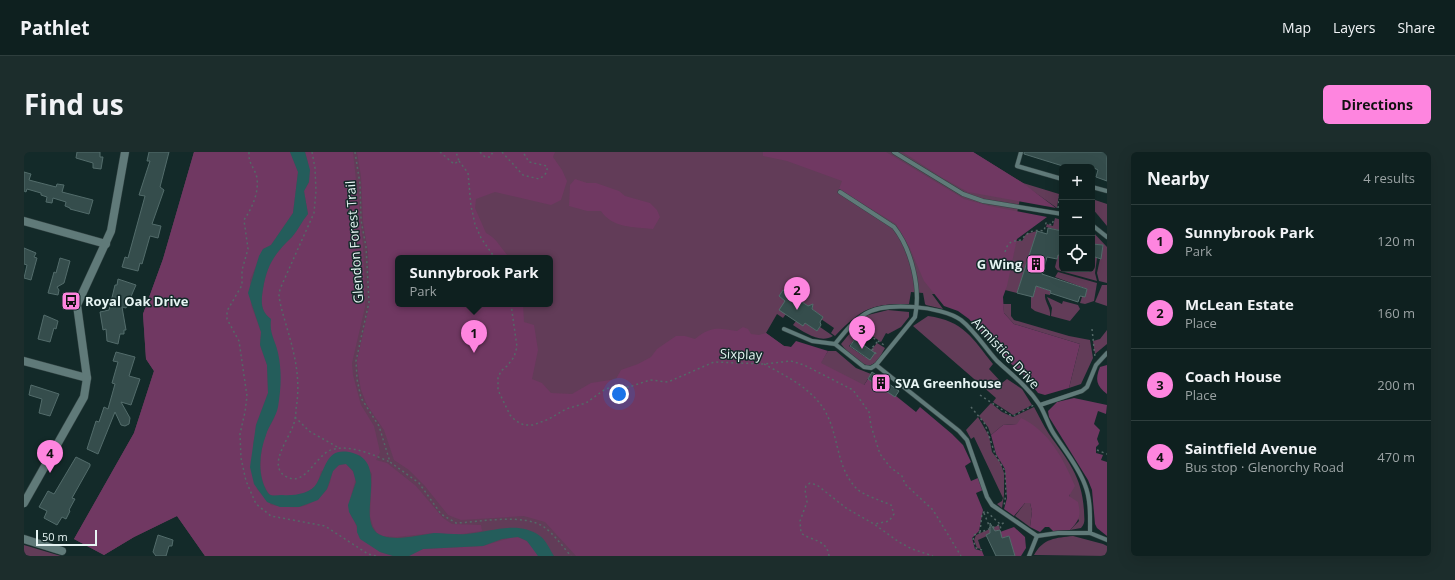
<!DOCTYPE html>
<meta charset="utf-8">
<style>
:root{--surface:#0e201f;--page:#1c2d2c;--text:#f1f3f6;--muted:#9ba3a4;--line:#2e3e3d;--accent:#fe85df}
body{margin:0;font-family:"Open Sans",sans-serif;background:var(--page);color:var(--text)}
.controls{position:absolute;right:12px;top:12px;display:grid;overflow:hidden;border-radius:6px;box-shadow:0 4px 16px #0002}
.controls button{width:36px;height:36px;display:grid;place-items:center;padding:0;border:0;border-bottom:1px solid var(--line);background:var(--surface);color:var(--text);font:20px sans-serif}
.scale{position:absolute;left:12px;bottom:10px;width:61px;box-sizing:border-box;padding-left:4px;border:2px solid #e6f4f3;border-top:0;font-size:11px;line-height:14px;white-space:nowrap;color:#e6f4f3;-webkit-text-stroke:3px #132a29;paint-order:stroke}
.you{position:absolute;left:595px;top:242px;width:14px;height:14px;margin:-10px;border:3px solid #fff;border-radius:50%;background:#1a73e8;box-shadow:0 0 0 6px #1a73e833}
.badge{display:grid;place-items:center;width:26px;height:26px;border-radius:50%;background:var(--accent);color:#111;font-size:13px;font-weight:700}
.pin{position:absolute;translate:-50% -33px;filter:drop-shadow(0 1px 2px #0008)}
.pin::after{content:'';position:absolute;top:21px;width:14px;height:12px;background:inherit;clip-path:polygon(0 0,100% 0,50% 100%)}
.popup{position:absolute;left:371px;top:103px;width:158px;height:52px;box-sizing:border-box;display:grid;place-content:center;border-radius:6px;background:var(--surface);filter:drop-shadow(0 1px 3px #0005);font-size:13px;white-space:nowrap;color:var(--muted)}
.popup b{font-size:15px;color:var(--text)}
.popup::after{content:'';position:absolute;left:50%;top:100%;margin-left:-8px;border:8px solid transparent;border-top-color:var(--surface)}
.list{margin:0;padding:0;list-style:none}
h2{display:flex;justify-content:space-between;align-items:center;height:52px;margin:0;padding:0 16px;font-size:17px}
h2 small{font-size:13px;font-weight:400;color:var(--muted)}
.list li{display:grid;grid-template-columns:26px 1fr auto;gap:12px;align-items:center;box-sizing:border-box;height:72px;padding:0 16px;border-top:1px solid var(--line)}
.list b{display:block;font-size:15px;white-space:nowrap}
.list p{margin:0;font-size:13px;white-space:nowrap;color:var(--muted)}
.list em{font-size:13px;font-style:normal;color:var(--muted)}
.icon{flex:none;width:22px;height:22px;fill:none;stroke:currentColor;stroke-width:2;stroke-linecap:round;stroke-linejoin:round}
.map{position:relative;flex:none;width:1083px;height:404px;overflow:hidden;border-radius:6px}
header{display:flex;align-items:center;gap:24px;box-sizing:border-box;height:56px;padding:0 20px;background:var(--surface);border-bottom:1px solid var(--line)}
header strong{font-size:19px}
nav{display:flex;gap:22px;margin-inline-start:auto;font-size:14px}
.intro{display:flex;align-items:center;justify-content:space-between;box-sizing:border-box;height:96px;padding:0 24px}
h1{margin:0;font-size:28px}
.button{padding:10px 18px;border-radius:6px;background:var(--accent);color:#111;font-size:14px;font-weight:700}
main{display:flex;gap:24px;padding:0 24px}
aside{flex:1;background:var(--surface);border-radius:6px;box-shadow:0 4px 16px #0002}
.map>svg:first-child{display:block}
.green{fill:#623c58;fill-rule:evenodd}
.forest{fill:#703862}
.water{fill:#245d5b}
.building{fill:#354d4c;stroke:#536c6b}
.lines{fill:none;stroke-linecap:round;stroke-linejoin:round}
.service-casing{stroke:#344;stroke-width:5}
.minor-casing{stroke:#344;stroke-width:9}
.path{stroke:#546867;stroke-width:1.5;stroke-dasharray:2 3;stroke-linecap:butt}
.service{stroke:#607a79;stroke-width:4}
.minor{stroke:#607a79;stroke-width:8}
.labels{text-anchor:middle;stroke-width:3;stroke-linejoin:round;paint-order:stroke}
.street-label{font-size:13px;fill:#e6f4f3;stroke:#132a29}
.poi-label{font-size:13px;font-weight:bold;fill:#e6f4f3;stroke:#132a29;text-anchor:start}
</style>
<header>
<strong>Pathlet</strong>
<nav><a>Map</a><a>Layers</a><a>Share</a></nav>
</header>
<div class="intro"><h1>Find us</h1><a class="button">Directions</a></div>
<main>
<div class="map">
<svg width="1083" height="404" viewBox="0 0 1083 404">
<rect width="100%" height="100%" fill="#132a29"/>
<g class="green">
<path d="M170,0H949L999,31L1035,42L1033,56L999,32L992,66L912,142H908L919,157L902,153L901,152L899,141L887,140L885,152C847,152 838,156 811,184L807,181L810,176L797,167L799,165L788,157L789,154H784L759,138L755,144L761,149L762,162L759,166L753,162L742,181L760,194L767,195L797,210L804,199H812L832,216L847,222L840,233L951,404H181L153,364L110,385L80,403L50,387L110,281L130,219L122,207L119,162L139,107ZM374,106H526V152H374Z"/>
<path d="M1068,47L1083,52V74L1068,56Z"/>
<path d="M1031,66L1038,68V79L1022,75L1023,72L1029,74Z"/>
<path d="M1013,79L993,141L981,138L992,89H998L1002,82Z"/>
<path d="M1068,79L1083,95V131L1075,129L1073,121L1079,93L1068,92Z"/>
<path d="M1034,103L1038,104V117H1068V109H1070L1071,105L1073,106L1071,121L1073,129L1033,118L1031,115Z"/>
<path d="M1034,120L1073,131L1070,149L1061,152L1056,151L1058,145H1061L1063,137L1031,125Z"/>
<path d="M1078,133H1083V154L1071,150Z"/>
<path d="M1012,134L1027,139L1026,143L1021,142C1020,150 1027,155 1026,164L1011,159L1007,156V144L1009,145Z"/>
<path d="M1023,145L1038,152L1039,149L1054,153L1056,157L1046,169L1027,164L1028,156Z"/>
<path d="M979,152H987V164L990,168L1045,184L1066,188L1069,206L1057,232L1045,236L1056,192L990,172L980,161Z"/>
<path d="M864,158L885,160V165L877,175L864,182L862,181L857,190L830,171L844,163Z"/>
<path d="M904,164C940,169 948,186 969,212L965,217L978,231L983,227L998,237L1008,253L989,263L969,250L972,246L889,174Z"/>
<path d="M772,169L781,171L793,179L796,175L809,184C796,192 780,180 769,173Z"/>
<path d="M831,175L837,180L825,194L841,205L853,191L861,196C858,201 854,210 849,212C838,218 823,199 817,192Z"/>
<path d="M1083,178V192L1071,202L1069,189L1076,187Z"/>
<path d="M967,251L978,260L989,265L1010,255C1015,264 1019,273 1025,282C1044,309 1058,324 1060,359C1060,366 1062,371 1057,376L1046,378L1055,369L1045,344L1046,342L993,272L979,273L967,283L964,275L955,264Z"/>
<path d="M954,265L965,284L968,300L976,310L980,321V343L978,356L973,352L978,349L979,346L950,285L947,287L942,278Z"/>
<path d="M1001,351H1006L1008,359L1006,375L991,364Z"/>
<path d="M975,373L976,378L962,383L963,384L954,388L957,397L953,396L950,388L952,383Z"/>
<path d="M1049,384L1079,392L1083,394V404L1010,403C1019,386 1032,386 1049,384Z"/>
<path d="M0,393L37,404H0Z"/>
</g>
<g class="forest">
<path d="M170,0H266L274,20L269,61L247,93L239,97L226,128L227,153L237,180L236,193L243,213L244,241L232,273L231,284L229,291L233,337L247,353C255,354 266,356 275,355C285,354 298,345 303,337C311,325 303,314 322,312C339,327 327,333 326,351C326,354 325,358 326,361C329,369 333,370 333,380L356,400L369,404H181L153,364L110,385L80,403L50,387L110,281L130,219L122,207L119,162L139,107Z"/>
<path d="M281,0H329L339,93L341,140V155L328,211L329,223L337,253L350,274L356,300L352,308L363,311L392,334L419,366L428,372L457,373L458,379L431,383L410,381L372,385L359,384L353,381L349,374L346,364L348,322L336,303L297,319C296,323 295,327 293,331C286,345 259,346 246,343C233,327 235,301 242,282C244,275 250,269 251,263C253,254 255,210 254,202C251,187 245,182 247,167C236,159 237,149 239,137C243,113 250,102 268,85C274,78 278,69 284,62L280,39L285,30L284,10Z"/>
<path d="M333,0H531L529,5L538,18L543,29L537,48L527,53L471,40L452,47L451,56L462,81C474,87 476,96 486,106H374V152H499L500,170L510,173L514,198L508,227L518,231L527,241L548,242L567,231L592,227L597,218L614,212L627,205L633,197L652,184H661L671,187C687,174 694,176 713,179L719,175L724,177L727,182L735,183L742,181L760,194L767,195L772,189L804,199L797,211L840,233L844,227L872,244L892,260L896,255L928,282L939,293L947,310L941,314L947,329L954,326L959,338L952,341L959,358L955,379L948,386L951,397L958,399L960,404H552L521,370L500,364L437,368L424,363L400,333L385,318L370,308L360,278L343,253L337,238L334,220L333,209L346,150L344,99L339,69L337,24Z"/>
<path d="M739,0H862L940,47L965,54L1023,65L993,87L983,134L979,145L980,161L990,172L1056,192L1045,236L1021,243L1014,241L1000,223L979,205L945,167L934,159L920,154L900,129L885,94L872,72L815,37L818,29L763,9L739,4Z"/>
<path d="M879,0H949L999,31L1032,56L944,40L917,25Z"/>
<path d="M551,27L563,31H572L595,39L601,44L626,51L633,58L636,65L629,77C610,75 588,76 577,59H563L545,54L546,33Z"/>
<path d="M1083,213V242C1072,234 1071,227 1076,215Z"/>
<path d="M1050,246L1083,253L1082,262L1074,259L1070,272L1076,278L1073,287L1075,292L1072,295V301L1079,303L1077,308L1083,310V384L1073,376L1071,372L1068,338L1064,328L1025,265L1024,259L1033,250Z"/>
<path d="M997,266C1025,279 1039,306 1051,334L1045,344L1054,350C1057,363 1056,368 1046,378L1029,379L1025,375H1021L1016,380L1006,375L1008,359L1006,351H1001L990,364L980,357L983,346L981,317L972,302L967,283L979,273L993,272Z"/>
<path d="M990,375L1001,385L1002,396L997,404H988V395L985,384L981,385L982,389L980,390L976,380Z"/>
<path d="M489,385C502,385 508,393 514,404H385L399,397L459,394Z"/>
</g>
<path class="water" d="M266,0H281L286,18L285,30L280,39L284,62C278,69 274,78 268,85C250,102 243,113 239,137C237,149 236,159 247,167C245,182 251,187 254,201C258,219 257,237 254,255C252,265 245,273 242,283C235,301 233,324 244,341C247,345 253,343 258,343C269,344 287,342 293,331C303,313 303,294 329,301C368,312 327,374 359,384C375,389 394,383 410,381C421,381 432,383 443,382C468,380 494,368 516,384C522,388 526,398 530,404H514L503,389L494,385L478,387L459,394L399,397L385,404H369L356,400L336,387L333,380V374L325,360L324,353L332,330L329,319L322,312L315,313L309,319L303,337L294,348L275,355H256L243,350L230,332L226,315L232,273L244,241L243,213L236,193L237,180L224,141L235,104L239,97L247,93L269,61L274,20Z"/>
<g class="building">
<path d="M53,0H76V5H79L77,17L69,16V11L52,6Z"/>
<path d="M125,0H145L136,35L140,38L128,72L137,74L134,86L126,84L118,112L116,111L114,119L98,115L101,105L104,106L121,44L115,43L126,9H123Z"/>
<path d="M1000,0H1083V29L1072,25L1074,18L1068,15H1042L1000,2Z"/>
<path d="M0,20L7,22L5,28L32,35L33,32L40,33L38,40L69,48L65,62L46,57V56L41,54L42,50L29,46L28,51L22,50L23,45L17,43V41L3,37L2,40L0,39Z"/>
<path d="M1024,76L1038,79V104L1034,103L1033,107L1023,105L1018,122L1063,137L1061,145L1056,144L1054,150L1026,141L1027,139L1012,134L1009,145L993,141L1013,79L1023,82Z"/>
<path d="M1068,92L1079,93L1077,107L1068,104Z"/>
<path d="M0,96L12,101L10,105L13,106L7,128L0,126L3,113L0,112Z"/>
<path d="M36,106L46,109L40,131L33,135L35,138L34,143L24,141L30,120L32,121Z"/>
<path d="M94,127L112,133L102,156L98,155L102,178H100V182H96L94,192L83,189L82,177L79,178L76,160L85,158L91,133H93Z"/>
<path d="M759,138L766,142L773,140L772,146L784,154L789,152L788,157L799,165L796,170L797,173L793,179L781,171L779,174L755,158L761,149L755,144Z"/>
<path d="M20,163L34,169L32,177L30,176L26,190L14,187Z"/>
<path d="M831,187L851,201L846,208L826,194Z"/>
<path d="M92,200L111,205L105,224L116,227L107,253L97,250L106,266L105,272L101,274L97,273L91,260L74,302L63,297L72,269L75,270L80,255L84,257L91,232L88,231L94,210L89,209Z"/>
<path d="M848,220L875,239L871,245L844,227Z"/>
<path d="M7,233L35,242L26,264L15,261L18,247L5,243Z"/>
<path d="M52,305L66,312V314L48,346L51,347L45,358L46,359L42,367L38,365L33,373L20,366L23,359L15,355L24,339L30,342Z"/>
<path d="M966,371L971,379L976,378L978,386L985,384L991,404H972L962,383L966,381Z"/>
<path d="M134,383L149,388L148,394H145L142,404H132L129,400Z"/>
</g>
<g class="lines">
<defs>
<g id="service">
<path d="M870,0L939,42L959,49L1038,62"/>
<path d="M997,0L993,14L1038,27"/>
<path d="M1068,35L1083,39"/>
<path d="M816,40L870,75C888,98 897,137 891,165L852,213"/>
<path d="M1068,73L1083,85"/>
<path d="M760,177L788,189L811,192L840,215L847,216L852,213L935,279L943,288L963,345L968,353L1013,384L1034,381H1066"/>
<path d="M811,192C820,181 829,169 841,162C861,149 918,154 937,168C951,179 961,196 973,209C988,223 1004,235 1015,252C1021,261 1024,273 1030,282C1041,299 1054,314 1061,333C1067,348 1066,366 1066,381L1083,388"/>
<path d="M1016,253L1058,239L1063,235L1072,213L1083,201"/>
<path d="M1005,404L1013,384"/>
</g>
<g id="minor">
<path d="M0,69L82,92"/>
<path d="M0,209L63,226"/>
<path d="M0,351L60,245L63,226L53,153L87,79L101,0"/>
<path d="M0,387L38,399"/>
</g>
</defs>
<use href="#service" class="service-casing"/>
<use href="#minor" class="minor-casing"/>
<g class="path">
<path d="M225,0C224,12 231,16 233,26C235,41 228,56 220,68L224,97L218,118V133L203,159V167L215,189L223,244L221,260L216,282L217,306L222,329L232,352L247,364L301,374L344,402L352,404"/>
<path d="M288,0L291,16L292,39L290,61L256,137L255,143C256,154 260,165 263,176C271,203 277,228 272,257C272,262 271,269 269,274C264,288 244,313 261,324C282,337 292,300 310,297C328,293 350,303 366,310"/>
<path d="M331,0L336,32L337,68L342,95L345,150L332,209L333,227L337,246L355,274L366,310L395,331L417,362L432,371C456,370 500,361 520,375C530,382 539,395 547,404"/>
<path d="M416,0L430,12L435,9L432,0"/>
<path d="M456,0L461,5H466L469,0"/>
<path d="M478,0L499,23L515,27C520,24 524,21 523,14L505,10L499,0"/>
<path d="M435,9L444,21L447,54L451,72L457,86L471,106"/>
<path d="M1034,56L1036,42"/>
<path d="M981,100C984,90 987,89 997,88C1004,80 1009,77 1020,79L1022,71L1028,73L1030,66"/>
<path d="M487,152L493,195L490,205L483,214L477,219L474,226V238L486,263L492,269L500,273H509L525,267L542,257L562,251L580,238L587,235H605L626,228L644,230L690,210L740,212L767,209L780,213L829,238L845,260L847,274L856,302L866,315L878,324L881,332L909,358L937,404"/>
<path d="M833,175L860,193"/>
<path d="M1068,177L1071,205"/>
<path d="M852,202L850,198L847,197L854,189"/>
<path d="M740,212C760,223 783,234 797,253C816,278 810,314 833,337C839,343 858,349 867,353L870,362L865,369L851,372"/>
<path d="M956,243L986,263L989,264L1010,253"/>
<path d="M947,255L961,272L971,302L981,319L982,341L980,354"/>
<path d="M271,265L285,279L315,296"/>
<path d="M1073,298L1083,302"/>
<path d="M960,361L966,376"/>
<path d="M956,380L958,361L962,359L976,372L977,379"/>
<path d="M958,398L952,396L949,388L950,383L982,370"/>
<path d="M805,404C803,387 787,389 777,381L776,369L783,350L781,338L782,334L786,331L793,333L822,356L850,372L875,390L888,397L909,404"/>
</g>
<use href="#service" class="service"/>
<use href="#minor" class="minor"/>
</g>
<defs>
<symbol id="building-square" viewBox="-11 -11 22 22"><rect x="-9" y="-9" width="18" height="18" rx="4" fill="#fe85df" stroke="#132a29"/><path d="M-4-6H4V6H1V3H-1V6H-4ZM-2.5-4.3h1.7v1.8h-1.7ZM.8-4.3h1.7v1.8H.8ZM-2.5-1h1.7V.8h-1.7ZM.8-1h1.7V.8H.8Z" fill="#111"/></symbol>
<symbol id="bus-square" viewBox="-11 -11 22 22"><rect x="-9" y="-9" width="18" height="18" rx="4" fill="#fe85df" stroke="#132a29"/><path d="M-5-6H5V4H4V6H2V4H-2V6H-4V4H-5ZM-3.5-4V0h7V-4ZM-3.5 1.2v1.5H-2V1.2ZM2 1.2v1.5H3.5V1.2Z" fill="#111"/></symbol>
</defs>
<g fill-rule="evenodd">
<use href="#building-square" x="1001" y="101" width="22" height="22"/>
<use href="#bus-square" x="36" y="138" width="22" height="22"/>
<use href="#building-square" x="846" y="220" width="22" height="22"/>
</g>
<g class="labels">
<g class="street-label">
<text transform="translate(330 90) rotate(-94)" y="5">Glendon Forest Trail</text>
<text transform="translate(982 201) rotate(47)" y="5">Armistice Drive</text>
<text transform="translate(717 202) rotate(2)" y="5">Sixplay</text>
</g>
<g class="poi-label">
<text x="998" y="117" text-anchor="end">G Wing</text>
<text x="61" y="154">Royal Oak Drive</text>
<text x="871" y="236">SVA Greenhouse</text>
</g>
</g>
</svg>
<div class="controls">
<button>+</button>
<button>−</button>
<button><svg class="icon" aria-label="locate" viewBox="0 0 24 24"><circle cx="12" cy="12" r="6"/><path d="M12 2v4M12 18v4M2 12h4M18 12h4"/></svg></button>
</div>
<div class="scale">50 m</div>
<div class="you"></div>
<div class="pin badge" style="left:450px;top:201px">1</div>
<div class="popup"><b>Sunnybrook Park</b>Park</div>
<div class="pin badge" style="left:773px;top:158px">2</div>
<div class="pin badge" style="left:838px;top:197px">3</div>
<div class="pin badge" style="left:26px;top:321px">4</div>
</div>
<aside>
<h2>Nearby<small>4 results</small></h2>
<ul class="list">
<li><span class="badge">1</span><div><b>Sunnybrook Park</b><p>Park</p></div><em>120 m</em></li>
<li><span class="badge">2</span><div><b>McLean Estate</b><p>Place</p></div><em>160 m</em></li>
<li><span class="badge">3</span><div><b>Coach House</b><p>Place</p></div><em>200 m</em></li>
<li><span class="badge">4</span><div><b>Saintfield Avenue</b><p>Bus stop · Glenorchy Road</p></div><em>470 m</em></li>
</ul>
</aside>
</main>
